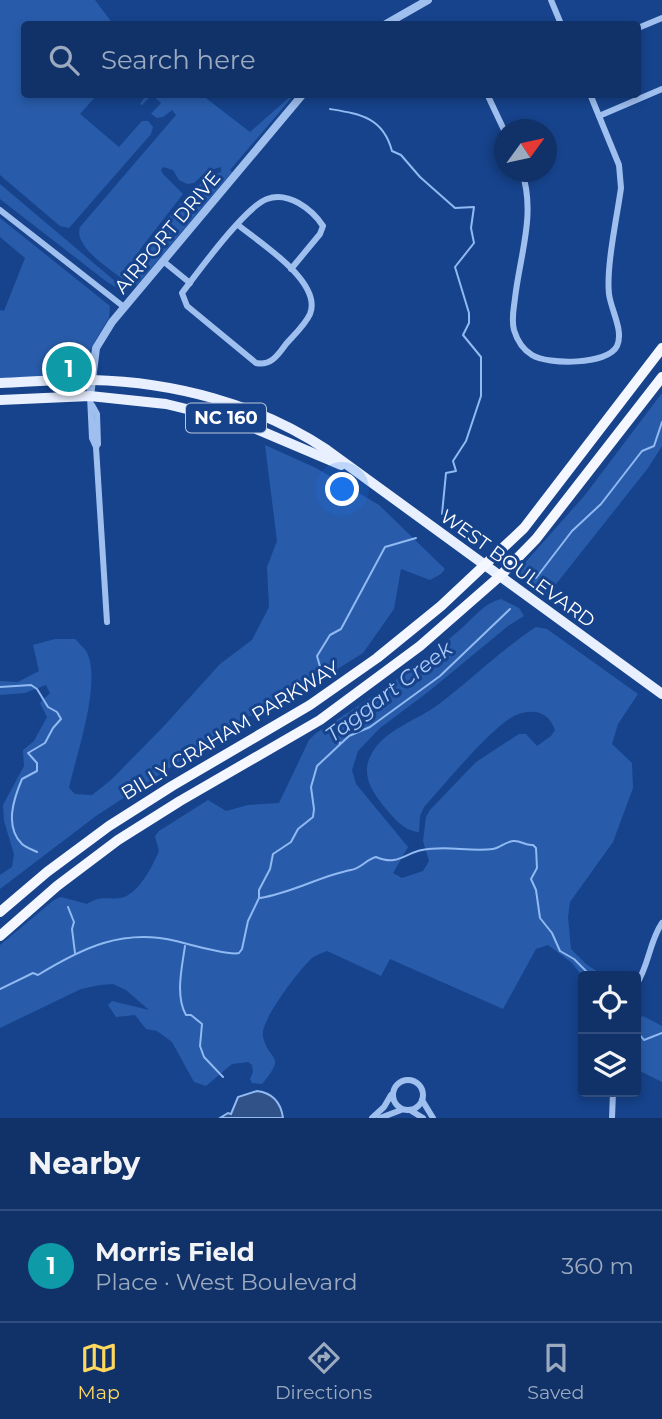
<!DOCTYPE html>
<meta charset="utf-8">
<style>
:root{--surface:#103269;--page:#1e3e71;--text:#f1f3f6;--muted:#9caac0;--line:#304d7d;--accent:#ffd95e}
body{margin:0;font-family:Montserrat,sans-serif;background:var(--page);color:var(--text)}
.controls{position:absolute;right:21px;bottom:21px;display:grid;overflow:hidden;border-radius:7px;box-shadow:0 4px 10px #0003}
.controls button{width:63px;height:63px;display:grid;place-items:center;padding:0;border:0;border-bottom:2px solid var(--line);background:var(--surface);color:var(--text);font:35px sans-serif}
.compass{position:absolute;left:494px;top:119px;width:63px;height:63px;border-radius:50%;background:var(--surface);box-shadow:0 4px 10px #0003;rotate:57deg}
.you{position:absolute;left:343px;top:490px;width:24px;height:24px;margin:-18px;border:5px solid #fff;border-radius:50%;background:#1a73e8;box-shadow:0 0 0 10px #1a73e833}
.badge{display:grid;place-items:center;width:46px;height:46px;border-radius:50%;background:var(--accent);color:#fff;font-size:23px;font-weight:700}
.pin{position:absolute;translate:-50% -50%;border:4px solid #fff;box-shadow:0 2px 7px #0006}
.list{margin:0;padding:0;list-style:none}
h2{display:flex;justify-content:space-between;align-items:center;height:91px;margin:0;padding:0 28px;font-size:30px}
h2 small{font-size:23px;font-weight:400;color:var(--muted)}
.list li{display:grid;grid-template-columns:46px 1fr auto;gap:21px;align-items:center;box-sizing:border-box;height:112px;padding:0 28px;border-top:2px solid var(--line)}
.list b{display:block;font-size:26px;white-space:nowrap}
.list p{margin:0;font-size:23px;white-space:nowrap;color:var(--muted)}
.list em{font-size:23px;font-style:normal;color:var(--muted)}
.icon{flex:none;width:38px;height:38px;fill:none;stroke:currentColor;stroke-width:2;stroke-linecap:round;stroke-linejoin:round}
.map{position:relative;flex:none;width:662px;height:1118px;overflow:hidden}
.search{position:absolute;background:var(--surface);box-shadow:0 4px 10px #0003;left:21px;right:21px;top:21px;height:77px;display:flex;align-items:center;gap:18px;box-sizing:border-box;padding:0 24px;border-radius:7px;color:var(--muted);font-size:26px}
.sheet{height:203px;background:var(--surface)}
nav{display:flex;justify-content:space-around;align-items:center;box-sizing:border-box;height:98px;border-top:2px solid var(--line);background:var(--surface);font-size:19px;color:var(--muted)}
nav a{display:grid;justify-items:center;gap:4px}
nav .on{color:var(--accent)}
.map>svg:first-child{display:block}
.green{fill:#285caa}
.water{fill:#315288;stroke:#91b9f2;stroke-width:2}
.lines{fill:none;stroke-linecap:round;stroke-linejoin:round}
.stream{stroke:#91b9f2;stroke-width:2}
.minor{stroke:#9fbfef;stroke-width:6}
.tertiary{stroke:#9fbfef;stroke-width:8}
.primary{stroke:#e8efff;stroke-width:10}
.trunk{stroke:#f4f7ff;stroke-width:10}
.labels{text-anchor:middle;stroke-width:6;stroke-linejoin:round;paint-order:stroke}
.shield{fill:#16438c;stroke:#b9c7dc;stroke-width:2}
.shield-label{font-size:18px;font-weight:bold;fill:#fff}
.street-label{font-size:19px;fill:#fff;stroke:#16438c}
.water-label{font-size:21px;font-style:italic;fill:#abc9f6;stroke:#16438c}
</style>
<div class="map">
<svg width="662" height="1118" viewBox="0 0 662 1118">
<rect width="100%" height="100%" fill="#16438c"/>
<g class="green">
<path d="M0,0H95L113,24H24V94L93,95L95,97L80,114L119,147L142,121H148L153,127L151,134L69,228L60,226L0,175Z"/>
<path d="M143,95H202L250,132L292,95H294L230,170L232,172L137,285L128,283C138,255 191,179 221,172V167L207,171L194,183L187,184L179,180L173,170L163,167L161,170L163,174L183,194L141,248L124,280C110,269 73,246 80,227L176,115L172,110L163,117L157,118L151,114L161,103L152,95L142,105L140,104L145,97Z"/>
<path d="M0,184L122,287L125,292L107,282L0,199Z"/>
<path d="M0,218L110,306L109,318L92,346L81,373L72,376L0,380V310L4,311L25,258L0,237Z"/>
<path d="M662,393V446L648,468L549,593L546,594L528,583L520,574L523,565L585,495Z"/>
<path d="M265,445L316,468L379,505L445,569L441,574L430,580L401,569L394,609L363,653L261,717L249,716L96,816L0,889V875L12,867L14,854L4,821L3,805L24,766L23,750L34,741L47,717L40,703L50,693L46,685L25,693L0,695V681L18,682L39,671L33,645L55,639H75C78,642 83,647 86,651C103,680 76,755 69,788L75,794L92,795L111,780L164,726L220,664L252,640L269,607L267,567L277,541Z"/>
<path d="M501,599L519,608L524,616L508,626L428,692L380,728L358,751L352,770L356,784L408,847L393,873L402,878L423,871L429,861L423,841L426,817L430,810L476,762L519,734H526L537,746L551,736L555,730C549,712 534,708 516,715C494,724 443,786 424,807L420,816L419,832C403,831 392,816 382,804C371,790 361,773 371,755C384,729 417,721 439,704C472,679 502,649 536,627L547,629L638,694L618,724L612,744L632,763L633,788L613,842L570,902L568,917L571,949L586,964L604,976L583,977L572,963L548,945L536,949L503,1009L390,959L381,976L327,951C322,953 316,955 312,958C300,969 260,1020 263,1036C268,1062 288,1053 262,1084L252,1083L250,1079L253,1072L252,1065L248,1062L232,1064L206,1086L194,1082L172,1042L157,1031L146,1029L135,1015L116,1017L108,1005L112,1001L149,1010L126,990L113,984L100,985L81,989L0,1028V945L54,900L61,897L87,904C102,895 105,900 120,898C138,896 153,865 159,851L155,836L159,831L208,800L226,811L248,805L279,803L309,740L315,734C366,701 417,668 463,627C474,617 486,602 501,599Z"/>
<path d="M643,1016L662,1026V1082L636,1069V1020Z"/>
</g>
<path class="water" d="M257,1091C273,1093 281,1103 283,1118H220L228,1113L231,1114L238,1097Z"/>
<g class="lines">
<g class="stream">
<path d="M330,109C360,114 383,117 392,151L401,155L420,177L455,208L474,207L471,228L474,243L455,267L469,313V323L463,335L481,357V396L466,441L453,461L456,471L446,473L442,514"/>
<path d="M536,578L572,531L601,504L642,451L654,446L662,422"/>
<path d="M321,670L317,656L330,635L341,629L385,547L416,538"/>
<path d="M0,687L31,685L37,689L48,707L57,712L61,719L53,728L45,743L28,753L37,763V771L22,779C14,798 4,826 22,844C25,847 33,850 37,852"/>
<path d="M337,733L340,744"/>
<path d="M260,898C292,893 320,876 351,870C360,869 367,859 376,857C398,866 403,854 422,850C446,845 469,852 493,849C500,848 505,842 513,841C521,840 525,846 533,845L536,848L537,868L531,879L536,890L540,918L552,933L560,951L574,959L591,976"/>
<path d="M68,907L74,922L72,929L75,953"/>
<path d="M185,946C182,967 175,996 186,1015H191L202,1024L200,1046L204,1057L223,1077"/>
<path d="M0,989L33,973L38,975C82,948 123,928 176,941C188,944 229,956 239,953L242,949L248,921L259,898V890L270,869L273,854L291,842L298,829L313,817L314,809L311,787L317,766L349,736L370,727L440,676L510,609"/>
<path d="M636,1030L644,1040L662,1033"/>
</g>
<g class="minor">
<path d="M551,0L561,24"/>
<path d="M638,28L662,18"/>
<path d="M488,96L504,130"/>
<path d="M599,116L662,89"/>
<path d="M522,172C536,214 520,255 515,298C514,308 511,319 514,330C517,340 522,349 532,355C548,365 608,365 617,346C624,331 611,310 609,294C606,267 617,217 621,188L619,165L590,94"/>
<path d="M0,210L124,307"/>
<path d="M238,225C259,242 323,282 310,314C305,325 294,335 286,344C278,355 271,366 256,363L187,306L182,293C198,272 245,207 267,199C288,191 312,209 323,226L320,234L291,269"/>
<path d="M163,261L190,283"/>
<path d="M90,396L92,438L96,447L98,444L97,414L92,405"/>
<path d="M96,447L107,622"/>
<path d="M636,985C649,966 649,942 662,923"/>
<circle cx="408" cy="1095" r="15"/>
<path d="M422,1100L433,1118"/>
<path d="M410,1110L423,1118"/>
<path d="M372,1118L384,1107L391,1095"/>
<path d="M380,1118L401,1110"/>
<path d="M612,1118L613,1092"/>
</g>
<g class="tertiary">
<path d="M386,24L428,0"/>
<path d="M90,396L96,348L112,322L303,94"/>
</g>
<g class="primary">
<path d="M0,383C30,382 61,379 92,380C173,382 259,404 327,450L662,694"/>
<path d="M0,400L90,396L166,404L240,422L341,465"/>
</g>
<g class="trunk">
<path d="M0,912L47,872L109,826L172,786L310,705L377,658L441,606L524,528L662,348"/>
<path d="M0,936L57,886L118,840L180,801L320,720L420,646L500,576L536,539L662,377"/>
</g>
</g>
<g class="labels">
<rect class="shield" x="186" y="403.5" width="80" height="29" rx="5"/>
<g class="shield-label">
<text x="226" y="424">NC 160</text>
</g>
<g class="street-label">
<text transform="translate(167 232) rotate(-50)" y="7">AIRPORT DRIVE</text>
<text transform="translate(518 568) rotate(36)" y="7">WEST BOULEVARD</text>
<text transform="translate(230 730) rotate(-31)" y="7">BILLY GRAHAM PARKWAY</text>
</g>
<g class="water-label">
<text transform="translate(389 692) rotate(-37)" y="7">Taggart Creek</text>
</g>
</g>
</svg>
<div class="controls">
<button><svg class="icon" aria-label="locate" viewBox="0 0 24 24"><circle cx="12" cy="12" r="6"/><path d="M12 2v4M12 18v4M2 12h4M18 12h4"/></svg></button>
<button><svg class="icon" aria-label="layers" viewBox="0 0 24 24"><path d="M12 4l9 5-9 5-9-5zM3 14l9 5 9-5"/></svg></button>
</div>
<svg class="compass" viewBox="-18 -18 36 36"><path d="M0-13l5 13h-10z" fill="#e53935"/><path d="M0 13l5-13h-10z" fill="#9caac0"/></svg>
<div class="you"></div>
<div class="pin badge" style="left:69px;top:369px;background:#0f9aa8">1</div>
<div class="search"><svg class="icon" aria-label="search" viewBox="0 0 24 24"><circle cx="10" cy="10" r="6"/><path d="M15 15l6 6"/></svg>Search here</div>
</div>
<section class="sheet">
<h2>Nearby<small></small></h2>
<ul class="list">
<li><span class="badge" style="background:#0f9aa8">1</span><div><b>Morris Field</b><p>Place · West Boulevard</p></div><em>360 m</em></li>
</ul>
</section>
<nav>
<a class="on"><svg class="icon" aria-label="map" viewBox="0 0 24 24"><path d="M3 6l6-2 6 2 6-2v14l-6 2-6-2-6 2zM9 4v14M15 6v14"/></svg>Map</a>
<a><svg class="icon" aria-label="directions" viewBox="0 0 24 24"><path d="M12 3l9 9-9 9-9-9zM9 14v-3h6M13 9l2 2-2 2"/></svg>Directions</a>
<a><svg class="icon" aria-label="saved" viewBox="0 0 24 24"><path d="M7 4h10v16l-5-4-5 4z"/></svg>Saved</a>
</nav>
